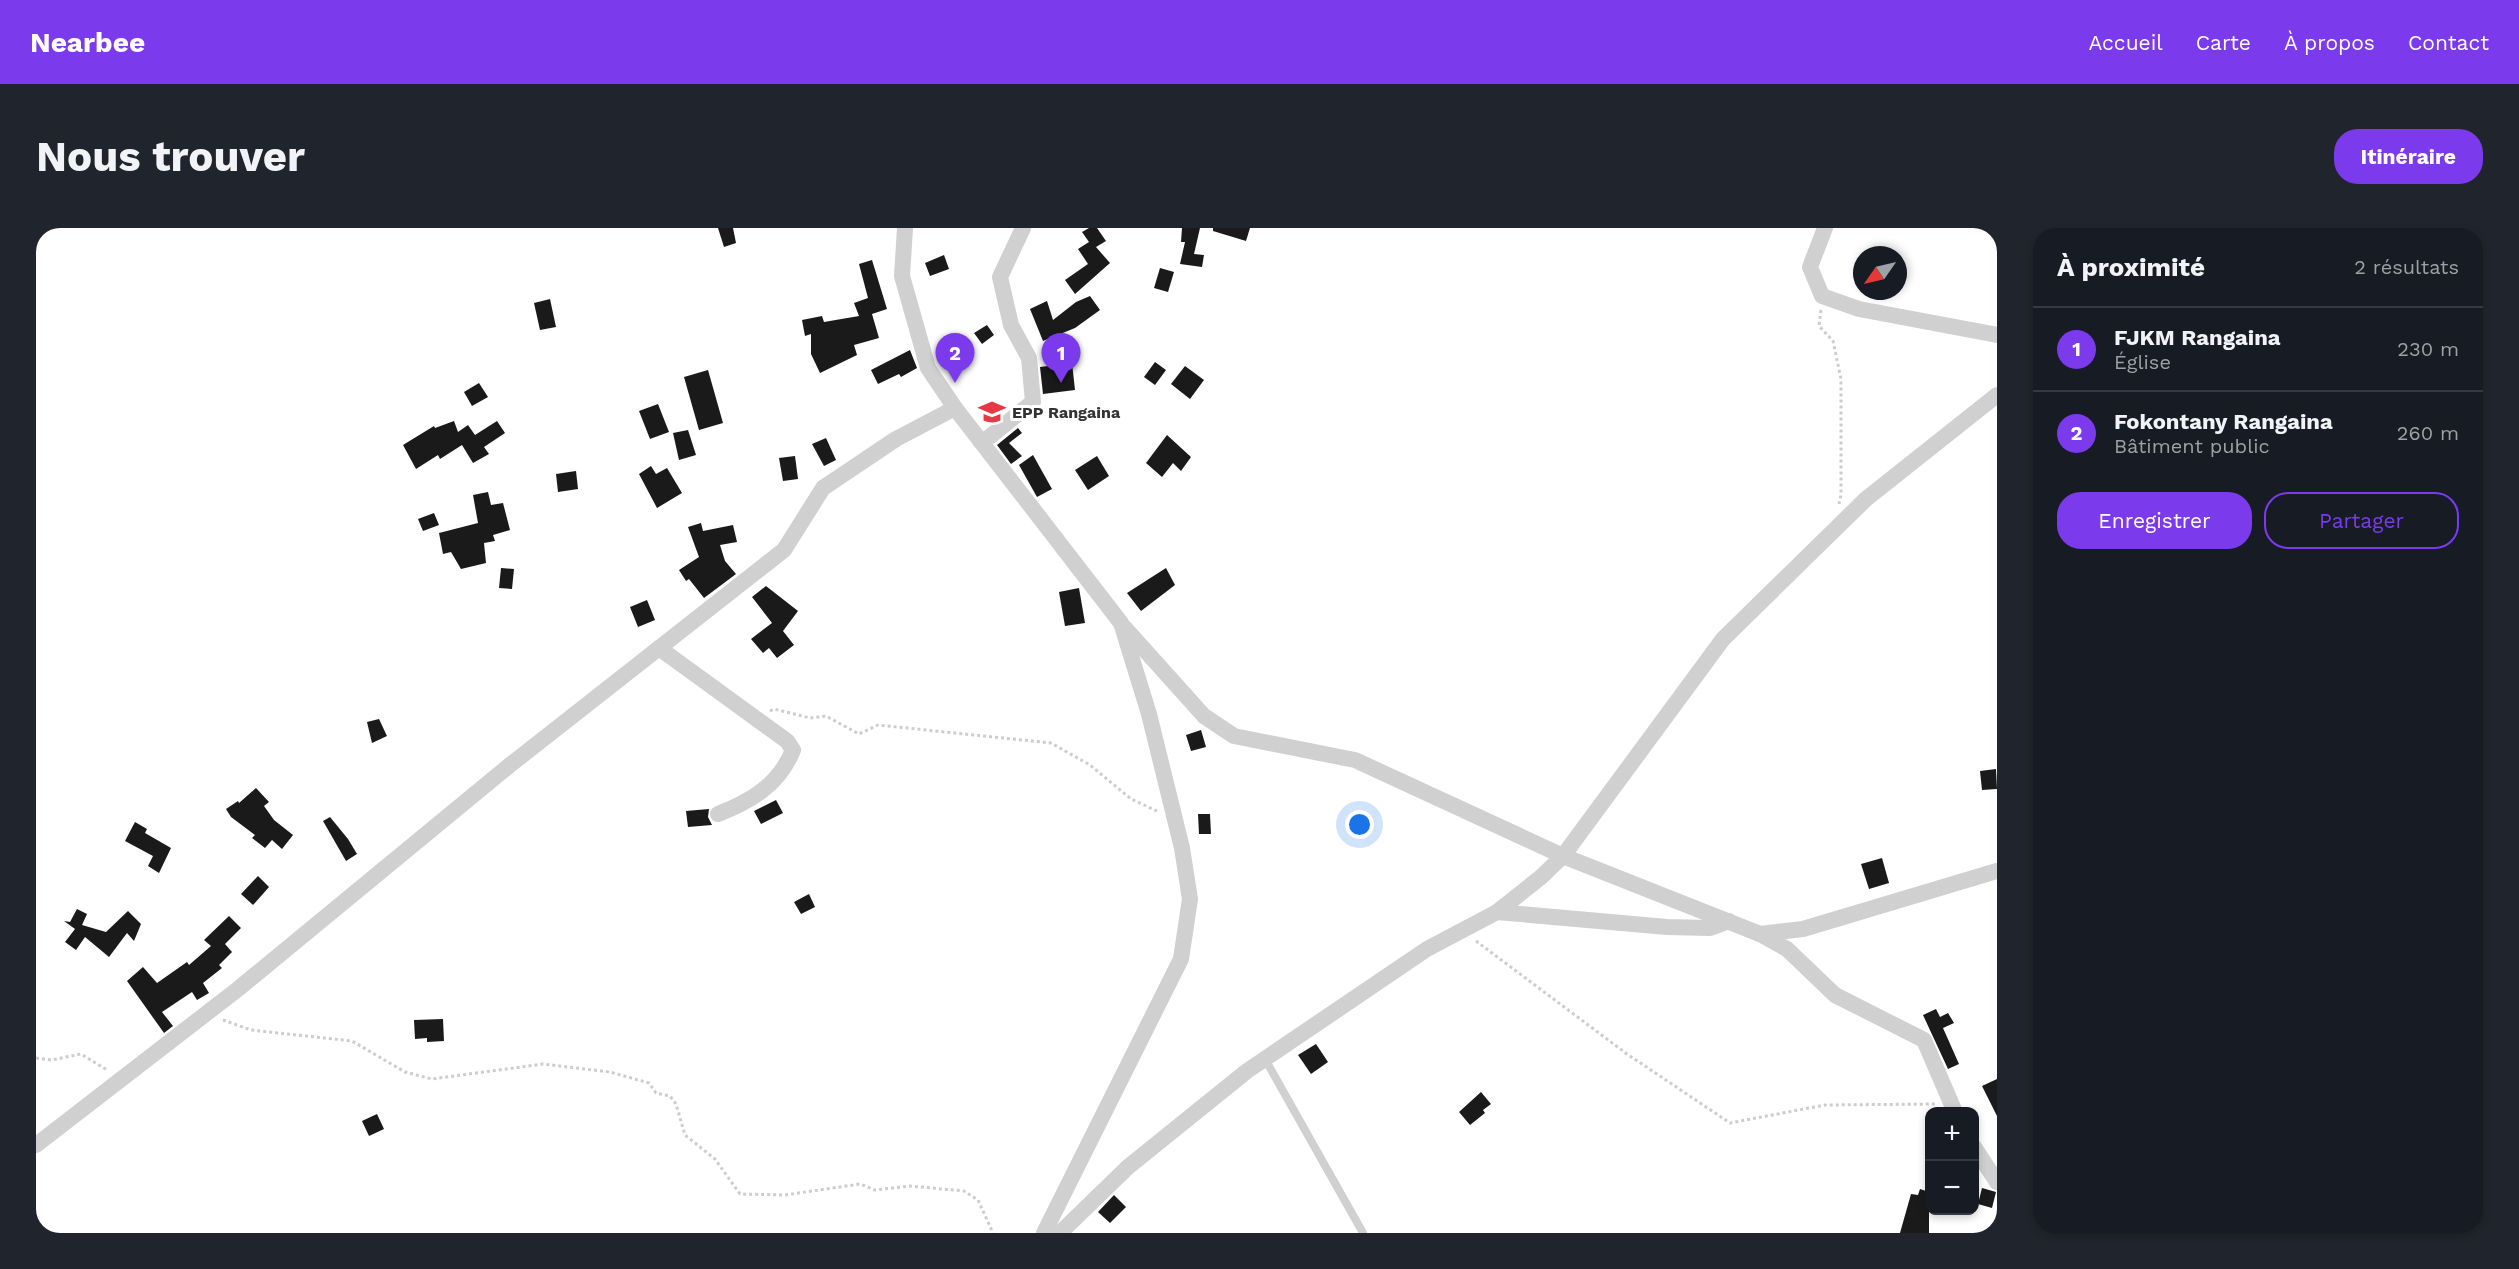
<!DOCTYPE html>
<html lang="fr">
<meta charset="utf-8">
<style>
:root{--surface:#171b24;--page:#20242c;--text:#f1f3f6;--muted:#9ea1a6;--line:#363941;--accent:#7c3aed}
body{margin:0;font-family:"Work Sans",sans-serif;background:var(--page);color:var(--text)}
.controls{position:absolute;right:18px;bottom:18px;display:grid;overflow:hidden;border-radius:12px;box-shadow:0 3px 9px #0003}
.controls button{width:54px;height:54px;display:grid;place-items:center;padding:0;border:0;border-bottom:2px solid var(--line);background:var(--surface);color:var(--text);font:30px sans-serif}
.compass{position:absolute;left:1817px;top:18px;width:54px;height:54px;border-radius:50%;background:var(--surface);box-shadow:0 3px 9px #0003;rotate:236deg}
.you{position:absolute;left:1324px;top:597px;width:21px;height:21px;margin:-15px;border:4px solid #fff;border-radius:50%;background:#1a73e8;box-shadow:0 0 0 9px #1a73e833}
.badge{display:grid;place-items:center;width:39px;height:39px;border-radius:50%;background:var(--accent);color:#fff;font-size:20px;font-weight:700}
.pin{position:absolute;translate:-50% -50px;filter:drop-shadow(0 2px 3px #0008)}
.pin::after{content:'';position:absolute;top:32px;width:21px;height:18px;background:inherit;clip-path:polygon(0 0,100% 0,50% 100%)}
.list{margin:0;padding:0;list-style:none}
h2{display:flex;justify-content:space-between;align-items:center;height:78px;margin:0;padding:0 24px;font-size:26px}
h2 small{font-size:20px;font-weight:400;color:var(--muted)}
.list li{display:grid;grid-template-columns:39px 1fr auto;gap:18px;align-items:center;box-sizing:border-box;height:84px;padding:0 24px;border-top:2px solid var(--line)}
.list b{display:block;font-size:22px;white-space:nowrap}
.list p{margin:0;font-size:20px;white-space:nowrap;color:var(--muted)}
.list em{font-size:20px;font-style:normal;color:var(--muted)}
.actions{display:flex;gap:12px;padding:18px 24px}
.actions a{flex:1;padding:14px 0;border:2px solid var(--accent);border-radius:24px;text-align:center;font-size:21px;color:var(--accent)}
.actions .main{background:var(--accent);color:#fff}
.map{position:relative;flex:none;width:1961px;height:1005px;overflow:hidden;border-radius:24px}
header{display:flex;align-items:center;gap:36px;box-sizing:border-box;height:84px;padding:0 30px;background:var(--accent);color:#fff}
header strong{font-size:28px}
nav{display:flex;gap:33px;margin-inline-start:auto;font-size:21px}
.intro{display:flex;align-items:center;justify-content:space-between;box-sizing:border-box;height:144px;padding:0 36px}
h1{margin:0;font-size:42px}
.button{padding:15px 27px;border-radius:24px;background:var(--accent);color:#fff;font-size:21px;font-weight:700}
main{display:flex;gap:36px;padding:0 36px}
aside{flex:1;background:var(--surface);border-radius:24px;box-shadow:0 3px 9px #0003}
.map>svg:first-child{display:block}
.building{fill:#1a1a1a}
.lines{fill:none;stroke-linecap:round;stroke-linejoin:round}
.path{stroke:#cdcdcd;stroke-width:3;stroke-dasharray:3 3;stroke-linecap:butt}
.service{stroke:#d0d0d0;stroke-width:8}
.minor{stroke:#d0d0d0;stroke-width:16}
.labels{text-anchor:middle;stroke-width:6;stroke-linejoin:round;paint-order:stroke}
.poi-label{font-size:16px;font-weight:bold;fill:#333;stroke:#fff;text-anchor:start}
</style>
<header>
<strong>Nearbee</strong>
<nav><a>Accueil</a><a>Carte</a><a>À propos</a><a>Contact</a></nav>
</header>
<div class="intro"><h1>Nous trouver</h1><a class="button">Itinéraire</a></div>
<main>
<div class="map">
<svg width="1961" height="1005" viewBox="0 0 1961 1005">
<rect width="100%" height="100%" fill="#fff"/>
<g class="building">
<path d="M682,0H697L700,15L688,19Z"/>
<path d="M1053,0H1061L1070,13L1060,19L1074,35L1039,66L1029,52L1052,36L1042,21L1053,14L1046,4Z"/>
<path d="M1146,0H1164L1158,26L1168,27L1166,39L1144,36L1149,14H1145Z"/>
<path d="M1177,0H1214L1210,13L1177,3Z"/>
<path d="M908,27L913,41L894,48L889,35Z"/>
<path d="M836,32L851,81L836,86L843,110L818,117L821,127L784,145L775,126V106L769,108L766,92L786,88L788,94L823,88L818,75L832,70L823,36Z"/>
<path d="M1124,40L1138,44L1132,64L1118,60Z"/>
<path d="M1054,68L1064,82L1039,100L1007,113L994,81L1011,73L1017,92L1040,74Z"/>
<path d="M514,71L520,99L504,102L498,75Z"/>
<path d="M951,97L958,107L946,116L938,105Z"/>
<path d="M874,122L881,140L865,149L863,146L842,156L835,142Z"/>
<path d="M1119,134L1130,142L1119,157L1108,149Z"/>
<path d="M1036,135L1039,162L1007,166L1004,139Z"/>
<path d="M1149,138L1168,152L1154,171L1135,156Z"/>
<path d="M672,142L687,195L663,202L648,149Z"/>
<path d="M443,155L452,169L436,178L428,164Z"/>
<path d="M622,176L633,204L614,211L603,183Z"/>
<path d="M418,193L422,204L432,197L439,207L461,193L469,205L448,219L453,226L437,235L426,217L404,231L402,227L380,241L367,217L398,198L399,200Z"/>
<path d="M982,200L986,205L973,215L986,228L975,236L961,217Z"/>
<path d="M652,202L660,227L643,232L637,205Z"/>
<path d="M1131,207L1155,229L1145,243L1137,235L1126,249L1110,235Z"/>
<path d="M790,210L800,232L788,238L776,216Z"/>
<path d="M997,227L1016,261L1001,269L983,237Z"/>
<path d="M759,228L762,251L747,253L743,230Z"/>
<path d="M1061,228L1073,248L1052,262L1039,242Z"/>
<path d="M615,238L620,246L631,240L646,265L621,280L603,246Z"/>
<path d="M540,243L542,261L522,264L520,246Z"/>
<path d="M452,264L455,277L467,275L474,302L457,307L459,313L448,315L450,335L425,341L415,324L407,326L403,305L442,295L437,267Z"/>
<path d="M398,285L403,297L387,303L382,291Z"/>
<path d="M665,295L667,303L697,297L701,314L684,317L689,333L700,346L668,370L653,351L650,353L643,342L663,329L652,299Z"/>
<path d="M465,340L478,341L476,361L463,360Z"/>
<path d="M1130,340L1139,357L1105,383L1091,365Z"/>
<path d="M730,358L762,383L747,403L758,417L741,430L733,420L727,425L715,411L736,395L716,369Z"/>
<path d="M1043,360L1049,395L1029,398L1023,364Z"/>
<path d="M611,372L619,392L602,399L594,379Z"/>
<path d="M343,491L351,508L336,515L331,494Z"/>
<path d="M1165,502L1170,519L1155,523L1150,507Z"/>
<path d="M1960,541L1961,561L1946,562L1944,543Z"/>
<path d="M220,560L233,574L228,578L238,592L257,607L246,621L236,612L229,620L216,610L219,607L195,589L190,581L202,573L203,575Z"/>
<path d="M740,572L747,585L725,596L718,583Z"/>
<path d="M673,581L672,589L676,597L652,599L650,583Z"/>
<path d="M1162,586H1174L1175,606H1163Z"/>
<path d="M294,589L312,611L321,626L310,633L287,593Z"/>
<path d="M99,594L111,601L109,605L135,620L123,645L112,638L117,628L89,613Z"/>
<path d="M1846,630L1853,655L1833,661L1825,636Z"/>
<path d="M222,648L233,659L217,677L205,666Z"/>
<path d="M773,666L779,679L765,686L758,674Z"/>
<path d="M41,681L51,686L46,697L70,704L92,683L105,696L98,713L91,705L73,729L49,709L40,722L29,714L39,701L28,693L34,694Z"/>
<path d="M193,688L205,700L189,716L196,724L183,737L186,740L167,755L173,765L161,772L156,764L126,784L137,798L128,805L91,753L107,739L121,755L151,734L153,737L175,718L168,712Z"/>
<path d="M1900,781L1904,789L1912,785L1918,795L1907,800L1923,836L1912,841L1887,787Z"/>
<path d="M407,791L408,813L391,814V810L379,811L378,792Z"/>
<path d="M1280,816L1292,834L1275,846L1262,827Z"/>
<path d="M1961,851V888L1946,858Z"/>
<path d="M1445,864L1455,876L1447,882L1449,885L1434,897L1423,884Z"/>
<path d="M341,886L348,901L333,908L326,893Z"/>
<path d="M1946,960L1960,964L1956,980L1942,976Z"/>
<path d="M1884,961L1893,964V1005H1864L1875,966L1882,967Z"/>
<path d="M1078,967L1090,979L1074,995L1062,984Z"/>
</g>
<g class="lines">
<g class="path">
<path d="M1785,82L1783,98L1797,113L1805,151V267L1803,276"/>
<path d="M734,483L738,481L774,490L790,488L823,506L842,497L1015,515L1054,537L1095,571L1121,583"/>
<path d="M1440,713L1591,826L1694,895L1789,877L1901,876"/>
<path d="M187,792L215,802L316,813L369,844L396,851L507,836L574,844L613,855L620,865L634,868L640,876L649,907L679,931L704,966L749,967L824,956L839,962L874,958L928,963L942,972L957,1005"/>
<path d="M0,830L15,832L45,826L71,842"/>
</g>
<path class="service" d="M1229,831L1327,1005"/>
<g class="minor">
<path d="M869,0L866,48L892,140L919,180L1085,395L1113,486L1146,620L1154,671L1145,731L1008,1005"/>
<path d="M1789,0L1774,39L1786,68L1823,81L1961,107"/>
<path d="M944,213L952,210L997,174L993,130L975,97L964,49L987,0"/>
<path d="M1089,400L1168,488L1198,508L1319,532L1527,628L1724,706L1767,701L1961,643"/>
<path d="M623,420L751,513L757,522C743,557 715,573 682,586"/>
<path d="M1461,684L1631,699L1674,700L1693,693"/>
<path d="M1724,706L1751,721L1799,767L1888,812L1919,884"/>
<path d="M0,917L202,761L474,537L748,322L787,260L860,211L919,180"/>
<path d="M1938,919L1961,954"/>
<path d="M1024,1005L1092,939L1211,843L1391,721L1461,684L1505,649L1527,628L1687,411L1830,271L1961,167"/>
</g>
</g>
<defs>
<symbol id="school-bare" viewBox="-9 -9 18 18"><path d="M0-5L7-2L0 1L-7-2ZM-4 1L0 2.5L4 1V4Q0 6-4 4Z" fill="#e63946" stroke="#fff" stroke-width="2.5" paint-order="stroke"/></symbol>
</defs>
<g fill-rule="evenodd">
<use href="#school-bare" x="937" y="165" width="38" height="38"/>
</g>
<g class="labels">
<g class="poi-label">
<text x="976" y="190">EPP Rangaina</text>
</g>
</g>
</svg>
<div class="controls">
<button>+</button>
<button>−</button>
</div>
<svg class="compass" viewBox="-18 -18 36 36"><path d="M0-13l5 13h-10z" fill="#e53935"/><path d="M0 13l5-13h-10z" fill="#9ea1a6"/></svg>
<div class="you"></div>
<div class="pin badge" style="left:1025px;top:155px">1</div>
<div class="pin badge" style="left:919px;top:155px">2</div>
</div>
<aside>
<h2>À proximité<small>2 résultats</small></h2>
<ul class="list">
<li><span class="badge">1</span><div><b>FJKM Rangaina</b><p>Église</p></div><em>230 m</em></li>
<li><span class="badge">2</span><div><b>Fokontany Rangaina</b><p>Bâtiment public</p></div><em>260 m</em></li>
</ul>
<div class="actions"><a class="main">Enregistrer</a><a>Partager</a></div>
</aside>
</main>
